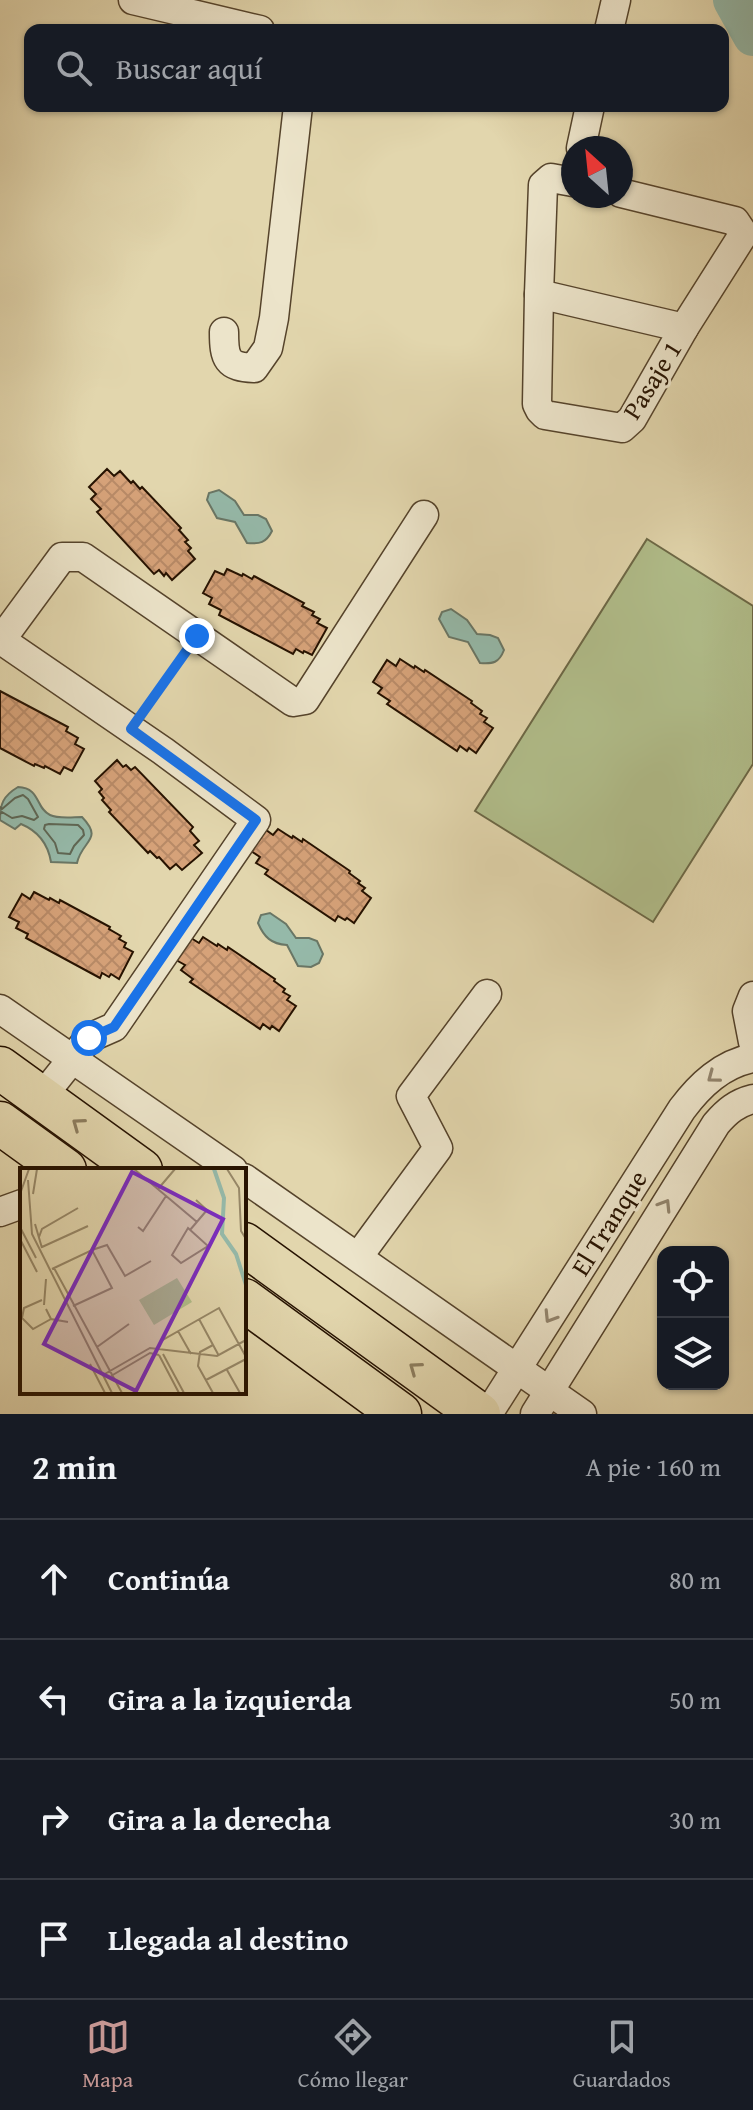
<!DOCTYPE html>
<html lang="es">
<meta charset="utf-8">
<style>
:root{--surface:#171b24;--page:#20242c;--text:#f1f3f6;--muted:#9ea1a6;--line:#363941;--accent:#c59692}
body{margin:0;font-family:"Gentium Book Plus",serif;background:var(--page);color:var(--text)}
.controls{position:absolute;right:24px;bottom:24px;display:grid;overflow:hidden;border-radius:16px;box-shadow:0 2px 6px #0004}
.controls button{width:72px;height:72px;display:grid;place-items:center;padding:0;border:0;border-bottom:2px solid var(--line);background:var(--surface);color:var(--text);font:40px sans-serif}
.compass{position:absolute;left:561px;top:136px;width:72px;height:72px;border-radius:50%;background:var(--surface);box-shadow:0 2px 6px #0004;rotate:333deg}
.stop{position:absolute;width:24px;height:24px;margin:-18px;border:6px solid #1a73e8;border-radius:50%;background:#fff}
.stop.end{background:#1a73e8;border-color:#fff;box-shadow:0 2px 8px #0008}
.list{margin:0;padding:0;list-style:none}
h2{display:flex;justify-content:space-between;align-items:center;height:104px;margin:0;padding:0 32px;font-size:34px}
h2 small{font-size:26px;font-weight:400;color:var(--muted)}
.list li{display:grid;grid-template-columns:52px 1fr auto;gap:24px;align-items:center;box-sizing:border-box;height:120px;padding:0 32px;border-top:2px solid var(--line)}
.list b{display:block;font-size:30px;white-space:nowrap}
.list em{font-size:26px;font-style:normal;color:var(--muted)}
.icon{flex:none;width:44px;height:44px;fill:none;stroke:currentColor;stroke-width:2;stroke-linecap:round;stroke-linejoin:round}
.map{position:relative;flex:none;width:753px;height:1414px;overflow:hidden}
.search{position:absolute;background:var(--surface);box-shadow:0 2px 6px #0004;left:24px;right:24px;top:24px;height:88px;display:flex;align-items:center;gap:20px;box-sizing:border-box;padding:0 28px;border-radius:16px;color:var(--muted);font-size:30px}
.sheet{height:584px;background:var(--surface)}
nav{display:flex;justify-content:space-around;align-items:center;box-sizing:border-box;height:112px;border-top:2px solid var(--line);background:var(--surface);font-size:22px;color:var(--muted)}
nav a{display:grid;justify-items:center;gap:4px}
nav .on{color:var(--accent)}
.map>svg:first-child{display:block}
.grass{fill:#b1be8b;stroke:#6c6846;stroke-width:2}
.water{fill:#95b9a9;stroke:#697665;stroke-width:2}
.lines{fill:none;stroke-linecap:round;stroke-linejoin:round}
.shore{stroke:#5e6654;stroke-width:2}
.river{stroke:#95b9a9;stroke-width:40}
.building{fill:url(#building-cross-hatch);stroke:#261200;stroke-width:2}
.minor-casing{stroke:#55432b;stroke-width:31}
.highway-casing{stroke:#261200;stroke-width:45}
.path{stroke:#261200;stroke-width:4;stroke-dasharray:2 4;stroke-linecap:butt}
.minor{stroke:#ece4ca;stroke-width:28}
.highway{stroke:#e2d6ad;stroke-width:42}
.oneway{stroke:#93866f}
.oneway2{stroke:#8d7e5f}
.route{stroke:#1a73e8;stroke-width:10}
.labels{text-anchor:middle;stroke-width:6;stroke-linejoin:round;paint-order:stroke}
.street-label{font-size:26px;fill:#261200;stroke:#ece4ca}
.inset-river{fill:none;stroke:#95b9a9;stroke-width:4}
.inset-road{fill:none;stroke:#978868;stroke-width:2}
.view{fill:#7b2cbf;fill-opacity:0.15;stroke:#7b2cbf;stroke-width:4}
.inset-edge{fill:none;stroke:#261200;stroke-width:4}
</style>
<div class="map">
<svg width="753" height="1414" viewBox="0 0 753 1414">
<defs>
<pattern id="building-cross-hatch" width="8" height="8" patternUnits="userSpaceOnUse" patternTransform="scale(2)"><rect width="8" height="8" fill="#d6a279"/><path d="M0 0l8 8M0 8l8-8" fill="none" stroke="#b88a67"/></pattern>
</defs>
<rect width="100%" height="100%" fill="#e2d6ad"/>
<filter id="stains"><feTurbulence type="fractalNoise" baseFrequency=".0025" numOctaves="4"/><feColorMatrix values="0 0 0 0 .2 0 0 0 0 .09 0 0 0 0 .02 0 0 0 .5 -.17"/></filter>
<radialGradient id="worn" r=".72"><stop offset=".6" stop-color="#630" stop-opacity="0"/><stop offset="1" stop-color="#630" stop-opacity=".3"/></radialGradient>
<path class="grass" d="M647,539L753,606V764L653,922L475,811Z"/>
<g class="water">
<path d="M219,490L235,501L244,515H258L266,519L272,531C266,543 260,544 247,543L235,522L217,518L207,500L209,493Z"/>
<path d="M451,609L467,620L477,634L490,635L498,638L504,650C499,663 493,664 480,663L468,642L449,637L439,619L442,612Z"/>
<path d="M18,787C41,788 35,808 50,815C58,819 73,817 82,817C104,840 82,840 77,863L51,862C48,844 38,831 21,824L15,829L0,820C0,804 3,796 18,787Z"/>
<path d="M270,913L286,924L296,938H309L317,941L323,954L319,963L311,967L298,966L287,945C271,944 264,937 258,923L261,915Z"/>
</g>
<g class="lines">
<g class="shore">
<path d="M0,807L2,809L15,798L23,795L28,799L38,817L34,820L22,816L12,818L2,812L0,814"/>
<path d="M49,824L78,825L83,830L84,835L74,846L70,854L58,853L55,843L44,829L45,825Z"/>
</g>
<path class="river" d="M733,0L753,36"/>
</g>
<g class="building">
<path d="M107,469L114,476L120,471L131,483L133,481L140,489L142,487L181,528L179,530L188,540L185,542L191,548L188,551L195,559L172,580L166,573L164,576L159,570L154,574L97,512L101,509L91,499L96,494L89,487Z"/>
<path d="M227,569L242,576L243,574L252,579L254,576L304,603L302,606L314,612L312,615L320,619L317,623L327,628L312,655L304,651L303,653L296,649L293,654L219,615L221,610L209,604L212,598L203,593L215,571L224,575Z"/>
<path d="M400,659L414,668L415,666L424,672L425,670L472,701L471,703L482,711L480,714L487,718L484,722L493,728L476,753L469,748L467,751L460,746L457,751L387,704L390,701L378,693L382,688L373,682L387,660L396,666Z"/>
<path d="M0,691L68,727L66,731L78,738L75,744L84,749L72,771L64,767L60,774L45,766L44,768L35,764L34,766L0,748Z"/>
<path d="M117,760L123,767L126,765L131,770L135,767L193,827L190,831L199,841L194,845L202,853L182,870L176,864L170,869L159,857L157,858L150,851L148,853L109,812L111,810L102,800L104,798L99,792L102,789L95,781Z"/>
<path d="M278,829L292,838L293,836L302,842L303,839L350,871L349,873L360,881L358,883L365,888L362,891L371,898L354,923L347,918L345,920L338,916L335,921L265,874L268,870L256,863L260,857L251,851L266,830L273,835Z"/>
<path d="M34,892L49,900L50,898L59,903L60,900L110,927L109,929L121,936L119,939L126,943L124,947L133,952L119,979L111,974L109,977L102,973L100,978L26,938L28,934L16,928L19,922L9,917L22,894L30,899Z"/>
<path d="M203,937L217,946L218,944L227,950L228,947L275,979L274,981L285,989L283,992L290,996L287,1000L296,1006L279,1031L272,1026L270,1029L263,1024L260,1029L190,982L193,979L181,970L185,965L176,960L191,938L199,943Z"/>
</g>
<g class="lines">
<defs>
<g id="minor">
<path d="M133,0L260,30"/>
<path d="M609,30L616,0"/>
<path d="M581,148L590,106"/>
<path d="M573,182L551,178L543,185L539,294L537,404L540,410L545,415L622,428L632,419L684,328L741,238V230L735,221L621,193"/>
<path d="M539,294L684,328"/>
<path d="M224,332C224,359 227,367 254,368L268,348L274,318L298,106"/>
<path d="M1,640L62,557H83L293,702L305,700L424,515"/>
<path d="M0,642L1,640L163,751L256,820L114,1027L89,1038L41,1098"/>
<path d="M753,996L747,1011L753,1042"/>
<path d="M0,1009L233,1170"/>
<path d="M244,1178L582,1414"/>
<path d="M0,1212L22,1204"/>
<path d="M358,1257L438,1148L411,1096L487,994"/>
<path d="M488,1414L682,1109C700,1085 722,1064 753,1058"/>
<path d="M535,1414L716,1124C727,1111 737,1103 753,1099"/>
</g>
<g id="highway">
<path d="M0,1068L141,1170"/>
<path d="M0,1123L65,1170"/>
<path d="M244,1244L479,1414"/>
<path d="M244,1300L400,1414"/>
</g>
</defs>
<use href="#minor" class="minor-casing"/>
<use href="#highway" class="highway-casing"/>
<path class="path" d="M145,709L184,654"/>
<use href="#minor" class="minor"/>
<use href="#highway" class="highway"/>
</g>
<defs><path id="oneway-chevron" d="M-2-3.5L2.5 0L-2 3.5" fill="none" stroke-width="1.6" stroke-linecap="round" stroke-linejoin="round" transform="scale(2)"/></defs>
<g class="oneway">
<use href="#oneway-chevron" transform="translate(713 1077) rotate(143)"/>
<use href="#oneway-chevron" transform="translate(665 1205) rotate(-58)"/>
<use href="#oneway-chevron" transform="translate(550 1317) rotate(122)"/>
</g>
<g class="oneway2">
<use href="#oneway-chevron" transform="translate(78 1124) rotate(-144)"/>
<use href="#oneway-chevron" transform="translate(415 1368) rotate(-144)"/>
</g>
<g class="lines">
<path class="route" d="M89,1038L114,1027L256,820L131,729L197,636"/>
</g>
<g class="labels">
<g class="street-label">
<text transform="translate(652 380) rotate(-58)" y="9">Pasaje 1</text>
<text transform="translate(609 1223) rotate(-58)" y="9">El Tranque</text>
</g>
</g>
<g transform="translate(20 1168)">
<rect width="226" height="226" fill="#e2d6ad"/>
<path d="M157,110L172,134L134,157L119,132Z" fill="#b1be8b"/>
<path class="inset-river" d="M194,1L204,30L202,66L216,86L226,117"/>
<path class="inset-road" d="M114,1L177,54M207,1L219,20L221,63L226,71M8,12L12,66L92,225M138,21L155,1M0,26L9,1M13,26L17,1M15,56L22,80M0,59L16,90M118,59L123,63L146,28M168,60L188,78L161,95L152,87ZM170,62L187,42L176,32M19,69L22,61L58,40M0,71L17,104M22,79L68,58M72,82L87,77L105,108L131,93M34,100L102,225M32,101L72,82L92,120L53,138M22,132L4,140L2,150L13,161L31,151M24,137L26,111M26,141L31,151L48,154M179,151L199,188M158,163L171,186M77,179L109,156M138,180L141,173L199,140L226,189M143,186L164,225M139,187L159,225M70,196L85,225M207,202L220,225M83,207L130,180L197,188L226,172M91,208L130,185L139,187M186,212L226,191M193,225L178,198L180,184L193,177"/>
<path class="view" d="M112,4L203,51L116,223L24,176Z"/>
<rect width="226" height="226" class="inset-edge"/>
</g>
<rect width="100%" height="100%" filter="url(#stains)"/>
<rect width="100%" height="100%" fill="url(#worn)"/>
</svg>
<div class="controls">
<button><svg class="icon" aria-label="locate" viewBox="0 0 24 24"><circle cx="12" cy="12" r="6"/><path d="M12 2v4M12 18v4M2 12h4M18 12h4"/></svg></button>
<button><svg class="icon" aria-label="layers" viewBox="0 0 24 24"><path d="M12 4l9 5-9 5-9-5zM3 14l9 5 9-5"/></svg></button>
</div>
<svg class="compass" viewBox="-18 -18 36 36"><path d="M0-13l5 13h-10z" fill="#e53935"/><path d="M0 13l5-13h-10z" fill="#9ea1a6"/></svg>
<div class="stop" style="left:89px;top:1038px"></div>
<div class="stop end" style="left:197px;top:636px"></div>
<div class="search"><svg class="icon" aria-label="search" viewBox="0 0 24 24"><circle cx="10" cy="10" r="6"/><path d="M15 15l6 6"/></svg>Buscar aquí</div>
</div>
<section class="sheet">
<h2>2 min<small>A pie · 160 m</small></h2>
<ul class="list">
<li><svg class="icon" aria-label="ahead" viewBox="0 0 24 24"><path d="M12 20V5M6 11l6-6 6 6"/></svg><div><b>Continúa</b></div><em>80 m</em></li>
<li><svg class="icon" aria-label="left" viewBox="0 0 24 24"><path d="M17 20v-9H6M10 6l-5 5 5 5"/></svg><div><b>Gira a la izquierda</b></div><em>50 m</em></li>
<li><svg class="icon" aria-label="right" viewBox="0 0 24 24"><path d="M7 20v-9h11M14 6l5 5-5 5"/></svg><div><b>Gira a la derecha</b></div><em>30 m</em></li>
<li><svg class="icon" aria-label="arrive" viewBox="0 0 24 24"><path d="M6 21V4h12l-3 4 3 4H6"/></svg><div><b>Llegada al destino</b></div></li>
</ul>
</section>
<nav>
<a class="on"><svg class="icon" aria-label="map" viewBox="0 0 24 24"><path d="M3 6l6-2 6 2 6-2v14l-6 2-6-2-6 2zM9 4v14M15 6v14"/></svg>Mapa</a>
<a><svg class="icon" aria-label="directions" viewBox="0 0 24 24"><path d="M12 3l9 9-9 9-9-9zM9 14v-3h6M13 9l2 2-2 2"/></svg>Cómo llegar</a>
<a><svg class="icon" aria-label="saved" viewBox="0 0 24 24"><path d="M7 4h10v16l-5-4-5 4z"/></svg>Guardados</a>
</nav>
